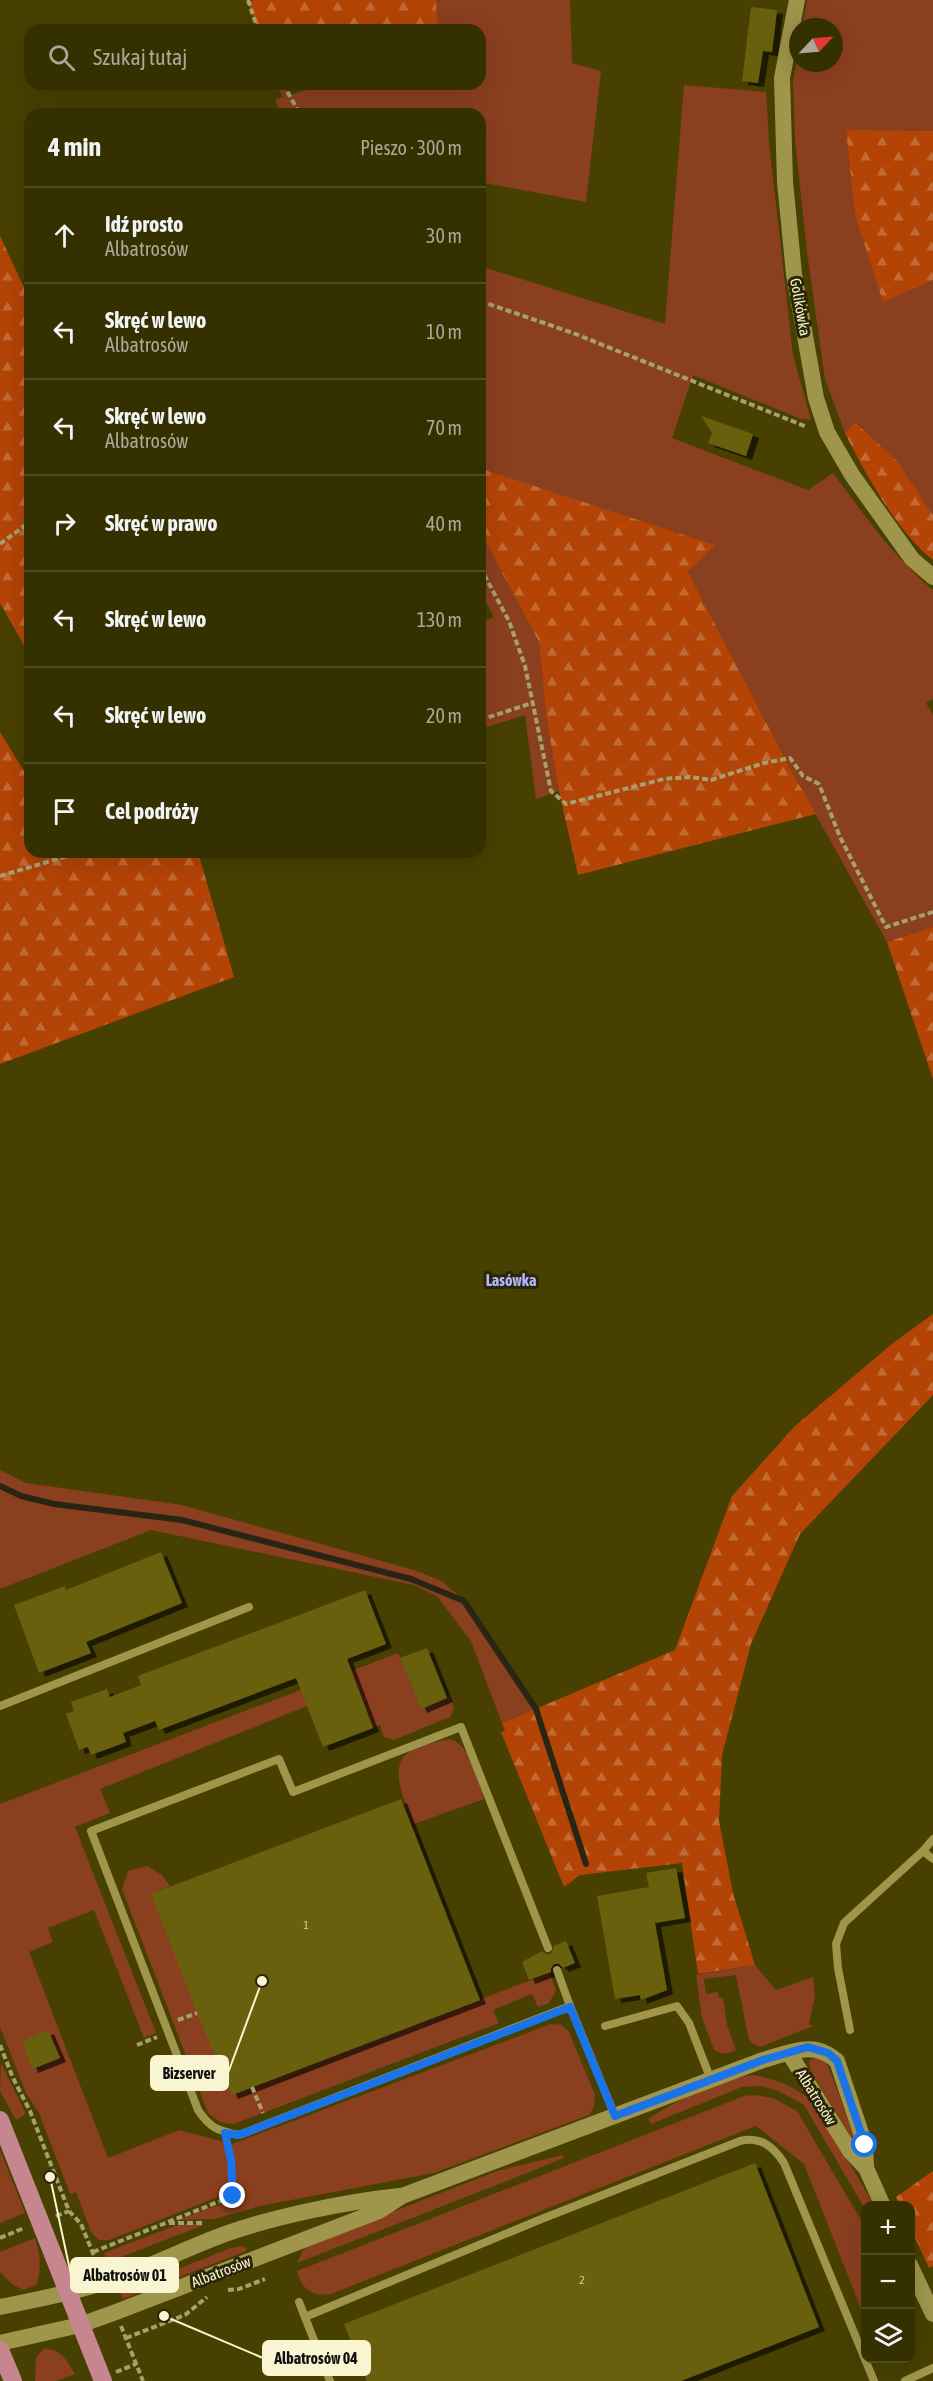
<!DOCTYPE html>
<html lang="pl">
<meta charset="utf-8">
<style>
:root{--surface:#353000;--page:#403c0f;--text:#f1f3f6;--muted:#aaa999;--line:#4f4b22}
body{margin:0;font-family:"Asap Condensed",sans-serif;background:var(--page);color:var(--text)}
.controls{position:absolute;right:18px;bottom:18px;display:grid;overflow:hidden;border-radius:12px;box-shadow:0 6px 24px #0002}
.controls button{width:54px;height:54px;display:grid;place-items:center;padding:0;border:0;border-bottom:2px solid var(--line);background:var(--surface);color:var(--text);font:30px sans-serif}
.compass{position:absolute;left:789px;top:18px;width:54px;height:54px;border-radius:50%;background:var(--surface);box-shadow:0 6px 24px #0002;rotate:64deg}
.stop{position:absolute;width:18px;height:18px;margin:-14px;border:4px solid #1a73e8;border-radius:50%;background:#fff}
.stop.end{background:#1a73e8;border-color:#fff;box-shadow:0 2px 6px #0008}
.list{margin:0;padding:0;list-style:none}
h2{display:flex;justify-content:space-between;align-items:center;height:78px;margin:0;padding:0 24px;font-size:26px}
h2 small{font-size:20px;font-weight:400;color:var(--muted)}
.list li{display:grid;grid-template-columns:39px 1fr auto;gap:18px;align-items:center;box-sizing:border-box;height:96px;padding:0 24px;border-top:2px solid var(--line)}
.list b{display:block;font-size:22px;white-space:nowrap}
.list p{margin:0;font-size:20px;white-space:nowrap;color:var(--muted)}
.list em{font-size:20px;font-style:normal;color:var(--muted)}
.icon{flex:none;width:33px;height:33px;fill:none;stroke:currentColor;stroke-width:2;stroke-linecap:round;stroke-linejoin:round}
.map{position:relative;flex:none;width:933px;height:2381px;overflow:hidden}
.search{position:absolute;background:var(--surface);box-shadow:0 6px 24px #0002;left:24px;top:24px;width:462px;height:66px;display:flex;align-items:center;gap:15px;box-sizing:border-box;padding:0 21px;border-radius:18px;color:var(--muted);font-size:22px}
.panel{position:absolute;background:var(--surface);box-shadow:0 6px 24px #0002;left:24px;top:108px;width:462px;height:750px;border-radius:18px}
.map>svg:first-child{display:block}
.green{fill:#8a3f1f}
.forest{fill:url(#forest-firs)}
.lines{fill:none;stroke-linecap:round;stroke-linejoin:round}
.stream{stroke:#282613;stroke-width:6}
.building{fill:#69600d;filter:url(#shadow)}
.path{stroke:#a5a06e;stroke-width:4;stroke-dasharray:6 3;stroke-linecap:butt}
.service{stroke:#9f964c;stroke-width:8}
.minor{stroke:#9f964c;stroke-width:16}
.primary{stroke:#c6868f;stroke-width:18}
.route{stroke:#1a73e8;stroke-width:8}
.labels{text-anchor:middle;stroke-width:6;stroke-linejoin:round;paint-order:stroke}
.number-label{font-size:12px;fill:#d5d09f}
.street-label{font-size:15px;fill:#f9f5d0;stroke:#2a2607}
.neighbourhood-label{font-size:16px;font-weight:bold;fill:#b4b6fd;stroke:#2a2607}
.leader{fill:none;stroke:#f9f5d0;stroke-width:2}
.callout-dot{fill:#f9f5d0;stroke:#2a2607;stroke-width:2}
.callout{fill:#f9f5d0;stroke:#f9f5d0;stroke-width:2}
.callout-label{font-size:16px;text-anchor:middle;font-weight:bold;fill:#111}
</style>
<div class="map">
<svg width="933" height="2381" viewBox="0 0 933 2381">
<defs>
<pattern id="forest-firs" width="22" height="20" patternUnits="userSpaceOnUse" patternTransform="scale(1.5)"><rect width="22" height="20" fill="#b34406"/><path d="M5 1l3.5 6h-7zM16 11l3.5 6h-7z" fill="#c26935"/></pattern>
<filter id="shadow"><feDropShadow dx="6" dy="4" stdDeviation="0" flood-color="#0009"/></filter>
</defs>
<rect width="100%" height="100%" fill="#474000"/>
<g class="green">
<path d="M436,0H570L572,63L601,71L586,202L480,182V114H281L275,100L283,97L276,84H283L290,95L324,84H480V30H442L437,20Z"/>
<path d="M807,0H933V131L847,130L883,301L933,280V515L898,462L855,422L845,433L825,379L807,252L795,140L793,81L798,54V63H834V27H802Z"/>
<path d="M684,85L766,92L769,143L793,355L811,420L801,419L693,375L672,438L808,490L833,473C864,514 893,557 933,590V699L926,703L933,715V927L887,942L794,776L688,572L714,545L480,468V266L665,324Z"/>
<path d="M480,531L539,642L547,722L559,791L536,799L525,715L480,729V623L494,617L480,591Z"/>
<path d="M0,1470L26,1483L182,1505L414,1570L442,1581L464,1601L536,1709L502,1723L471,1641L437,1596L414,1585L151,1530L0,1589Z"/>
<path d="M398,1653L421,1708L450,1697L454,1708L450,1717L394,1740L384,1737L380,1725L373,1728L357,1686L100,1789L110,1813L75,1827L156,2033L144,2038L94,1910L48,1928L53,1942L29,1952L108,2158L179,2130L232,2144L551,2024L562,2025L569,2032L595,2095L594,2107L589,2115L434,2173L260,2206L214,2219L179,2220L234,2199L228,2193L109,2240H99L91,2232L76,2192L70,2194L39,2113L26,2093L0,2027V1804Z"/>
<path d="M449,1739C471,1744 477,1779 484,1799L414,1824C407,1807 387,1767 408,1753C418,1745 437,1742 449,1739Z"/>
<path d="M147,1866L162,1875L170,1886L152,1894L452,2010L550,1973L556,1991L549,2003L538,2007L532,1994L493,2010L499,2023L234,2124L220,2122L208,2113L122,1889L128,1871Z"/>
<path d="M755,1965L776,1990L813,1977L815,1995L809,2024L813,2026L760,2047L751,2043L748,2036L736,1975L704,1979L706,1994L718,1992L719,1998H723L727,2025L736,2050C727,2054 722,2055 714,2050L702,2018L696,1975Z"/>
<path d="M817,2056L824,2060L830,2070L858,2148L811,2072L809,2061Z"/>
<path d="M1,2063L25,2112L24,2115L16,2120L0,2091Z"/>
<path d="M753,2075C776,2079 798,2087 815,2105L874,2205L866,2206L865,2209L804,2105L779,2091L761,2086L742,2087L651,2124L648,2119C677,2100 718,2080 753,2075Z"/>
<path d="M755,2095L773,2098L797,2111L865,2227V2319L804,2164L756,2126L331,2294C313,2297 301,2289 297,2271L744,2096Z"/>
<path d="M0,2150L25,2213L0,2223Z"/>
<path d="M563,2155L564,2158L527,2173L297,2263L302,2252L310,2244L497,2171Z"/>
<path d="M188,2224L204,2225L108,2262L104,2253L175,2226Z"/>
<path d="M35,2238C40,2254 42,2270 36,2285L23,2290L12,2284L0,2272V2252Z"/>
<path d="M242,2246L246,2248V2251L123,2299L120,2292L231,2248Z"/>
<path d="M44,2349C61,2348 67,2361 75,2374L56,2381H35L36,2357Z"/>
</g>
<g class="forest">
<path d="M254,0H436L437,20L442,30H258L248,2Z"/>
<path d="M846,130L933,131V280L883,302L855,215Z"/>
<path d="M0,236L30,300V656L0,603Z"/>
<path d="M855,422L898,462L933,515V560C898,533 864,472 845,433Z"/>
<path d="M480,468L715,545L688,572L794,776L816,814L578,875L559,791L547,722L539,642L480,531Z"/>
<path d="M0,732L30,781V852H198L234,977L0,1064Z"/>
<path d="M933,927V1079L887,942Z"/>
<path d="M933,1314V1395L800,1534L751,1644L722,1755L719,1821L733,1893L755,1965L698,1974L682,1863L580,1875L564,1887L501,1732L505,1731L502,1723L675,1650L732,1496L795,1426L893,1343Z"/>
<path d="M933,2171V2266L929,2268L911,2229L910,2206L900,2205L896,2197Z"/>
</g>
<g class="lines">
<path class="stream" d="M0,1486L21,1496L54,1504L182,1520L411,1579L464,1601L536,1709L586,1864"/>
</g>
<g class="building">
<path d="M751,7L777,10L772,52L763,51L758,83L742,81Z"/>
<path d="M701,416L753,434L746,456L708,443L712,433Z"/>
<path d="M161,1552L182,1603L86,1642L91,1653L39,1673L14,1605L65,1586L66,1590Z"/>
<path d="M365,1590L386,1644L347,1659L373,1728L323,1747L296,1678L159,1730L155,1721L123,1733L126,1742L91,1755L88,1747L79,1750L66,1714L74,1711L71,1702L107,1689L110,1697L141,1685L138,1676Z"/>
<path d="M427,1648L447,1698L421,1709L400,1658Z"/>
<path d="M401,1799L480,2000L232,2095L197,2013L151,1894Z"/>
<path d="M676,1868L685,1918L655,1923L667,1990L641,2000L640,1995L615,1999L597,1896L649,1887L646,1873Z"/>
<path d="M566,1941L575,1963L563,1968L559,1964H554L551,1968V1972L529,1980L522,1962L542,1951L546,1954H551L554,1946Z"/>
<path d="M48,2030L60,2058L32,2069L22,2041Z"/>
<path d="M755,2163L819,2327L681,2381H367L344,2324Z"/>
</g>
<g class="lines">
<g class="path">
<path d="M248,0L258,30"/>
<path d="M283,84L300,114"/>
<path d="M480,301L573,333L807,427"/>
<path d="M0,544L30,522"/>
<path d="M480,567L509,621L525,666L551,791L566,804L664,779L690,777L711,780L764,763L790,758L803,776L819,784L840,837L886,927L933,912"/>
<path d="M480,720L532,703"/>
<path d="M0,876L81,852"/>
<path d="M178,2020L197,2013"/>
<path d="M0,2045L13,2078L30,2111L69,2211L81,2224L99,2268"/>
<path d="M137,2045L157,2037"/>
<path d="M252,2087L263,2113"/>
<path d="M56,2216L69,2211"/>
<path d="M169,2223H204"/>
<path d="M0,2238L24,2228"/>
<path d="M93,2252L233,2196L231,2160L228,2145"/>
<path d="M228,2290L239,2289L265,2279"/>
<path d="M121,2326L143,2381"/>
<path d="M126,2338L185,2315L207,2297"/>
<path d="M116,2372L136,2364"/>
</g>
<g class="service">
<path d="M0,1706L249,1607"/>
<path d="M923,1851L933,1859"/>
<path d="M548,1948L461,1727L293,1792L279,1759L91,1831L198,2110C210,2128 218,2131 239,2135L570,2006L615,2116"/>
<path d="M557,1970L570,2006"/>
<path d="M605,2026L677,2006L689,2023L711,2080"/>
<path d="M850,2030L838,1968L836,1944L844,1923L923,1851L933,1839"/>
<path d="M299,2302L330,2381"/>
<path d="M305,2317L539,2220L740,2141C760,2136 773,2146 784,2163L874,2381"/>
<path d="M905,2381L933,2368"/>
</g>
<g class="minor">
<path d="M797,0L782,78L785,182L794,274L816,398L827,432L852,475L912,559L933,577"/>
<path d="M789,2053L850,2151L866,2168L883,2206"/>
<path d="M910,2265L933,2314"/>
<path d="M0,2307C34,2300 69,2294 102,2283C144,2270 184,2249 225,2234C276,2216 345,2202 399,2196"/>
<path d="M0,2343L80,2325L116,2312L379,2211L402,2196L763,2060C790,2053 813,2039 837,2061L865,2145L866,2168"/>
</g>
<g class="primary">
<path d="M0,2120L103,2381"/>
<path d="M0,2350L13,2381"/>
</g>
</g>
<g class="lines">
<path class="route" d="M233,2196L231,2160L225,2133L239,2135L570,2007L615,2116L763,2060L808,2047L828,2053L837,2061L865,2145"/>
</g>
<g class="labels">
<g class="number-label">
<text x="306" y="1929">1</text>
<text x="582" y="2284">2</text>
</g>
<g class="street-label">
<text transform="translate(800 307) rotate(80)" y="5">Golikówka</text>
<text transform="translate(816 2097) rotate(58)" y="5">Albatrosów</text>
<text transform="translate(221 2272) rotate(-21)" y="5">Albatrosów</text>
</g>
<g class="neighbourhood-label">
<text x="511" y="1286">Lasówka</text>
</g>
</g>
<path class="leader" d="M262 1981L228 2073M50 2177L71 2275M164 2316L263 2358"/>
<g class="callout-dot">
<circle cx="262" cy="1981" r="6"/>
<circle cx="50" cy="2177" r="6"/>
<circle cx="164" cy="2316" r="6"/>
</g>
<g class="callout">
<rect x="151" y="2056" width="77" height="34" rx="6"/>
<rect x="71" y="2258" width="107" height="34" rx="6"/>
<rect x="263" y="2341" width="107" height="34" rx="6"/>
</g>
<g class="callout-label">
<text x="189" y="2079">Bizserver</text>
<text x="125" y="2281">Albatrosów 01</text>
<text x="316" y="2364">Albatrosów 04</text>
</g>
</svg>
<div class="controls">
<button>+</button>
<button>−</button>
<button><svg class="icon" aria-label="layers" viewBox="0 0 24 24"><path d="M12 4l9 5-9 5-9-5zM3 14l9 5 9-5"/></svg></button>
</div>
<svg class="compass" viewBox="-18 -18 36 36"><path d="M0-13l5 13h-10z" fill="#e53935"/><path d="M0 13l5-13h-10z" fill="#aaa999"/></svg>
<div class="stop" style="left:865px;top:2145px"></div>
<div class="stop end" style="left:233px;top:2196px"></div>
<div class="search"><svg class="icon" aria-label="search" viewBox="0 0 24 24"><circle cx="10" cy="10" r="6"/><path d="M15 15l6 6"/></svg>Szukaj tutaj</div>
<section class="panel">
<h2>4 min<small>Pieszo · 300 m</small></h2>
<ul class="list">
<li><svg class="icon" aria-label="ahead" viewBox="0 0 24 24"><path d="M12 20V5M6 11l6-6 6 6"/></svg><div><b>Idź prosto</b><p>Albatrosów</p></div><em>30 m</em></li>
<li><svg class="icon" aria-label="left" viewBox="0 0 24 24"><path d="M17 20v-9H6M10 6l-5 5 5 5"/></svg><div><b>Skręć w lewo</b><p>Albatrosów</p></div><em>10 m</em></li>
<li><svg class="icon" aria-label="left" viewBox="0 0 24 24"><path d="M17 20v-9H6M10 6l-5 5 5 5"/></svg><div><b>Skręć w lewo</b><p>Albatrosów</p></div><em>70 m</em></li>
<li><svg class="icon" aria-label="right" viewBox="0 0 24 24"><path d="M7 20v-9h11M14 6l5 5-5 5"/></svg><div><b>Skręć w prawo</b></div><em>40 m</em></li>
<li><svg class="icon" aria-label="left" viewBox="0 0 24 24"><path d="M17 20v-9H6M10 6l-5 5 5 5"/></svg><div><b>Skręć w lewo</b></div><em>130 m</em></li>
<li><svg class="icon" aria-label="left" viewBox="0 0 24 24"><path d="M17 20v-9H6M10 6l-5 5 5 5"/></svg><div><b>Skręć w lewo</b></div><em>20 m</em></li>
<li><svg class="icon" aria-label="arrive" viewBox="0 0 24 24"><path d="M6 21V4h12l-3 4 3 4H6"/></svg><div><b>Cel podróży</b></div></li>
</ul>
</section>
</div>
